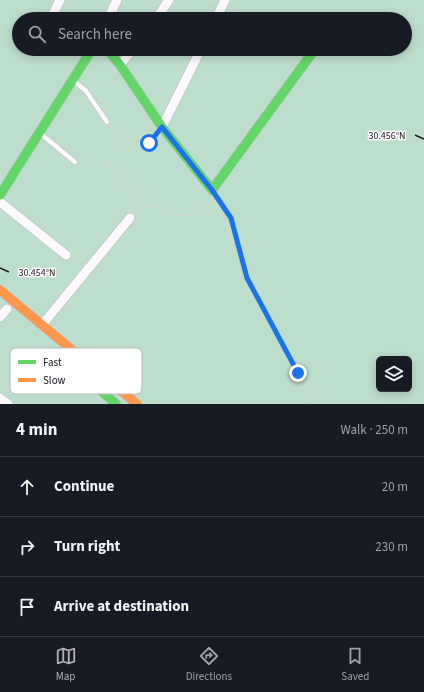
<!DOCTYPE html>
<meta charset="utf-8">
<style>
:root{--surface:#171b24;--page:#20242c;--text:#f1f3f6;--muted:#9ea1a6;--line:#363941;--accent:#b2b0b7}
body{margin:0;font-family:"Source Sans 3",sans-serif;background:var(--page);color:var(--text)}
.controls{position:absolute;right:12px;bottom:12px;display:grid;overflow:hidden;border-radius:6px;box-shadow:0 2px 10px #0003}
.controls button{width:36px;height:36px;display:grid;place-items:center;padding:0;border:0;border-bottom:1px solid var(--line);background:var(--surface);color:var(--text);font:20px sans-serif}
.stop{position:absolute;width:12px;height:12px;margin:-9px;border:3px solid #1a73e8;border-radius:50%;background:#fff}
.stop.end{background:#1a73e8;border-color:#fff;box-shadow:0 1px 4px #0008}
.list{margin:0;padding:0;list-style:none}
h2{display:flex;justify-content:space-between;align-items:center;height:52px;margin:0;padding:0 16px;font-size:17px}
h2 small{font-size:13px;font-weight:400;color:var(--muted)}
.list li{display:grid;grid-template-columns:26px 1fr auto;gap:12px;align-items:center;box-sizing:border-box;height:60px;padding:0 16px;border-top:1px solid var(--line)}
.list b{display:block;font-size:15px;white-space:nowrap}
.list em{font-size:13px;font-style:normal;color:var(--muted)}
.icon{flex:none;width:22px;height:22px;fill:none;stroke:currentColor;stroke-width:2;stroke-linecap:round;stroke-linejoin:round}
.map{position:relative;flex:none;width:424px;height:404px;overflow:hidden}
.search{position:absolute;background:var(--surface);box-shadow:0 2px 10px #0003;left:12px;right:12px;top:12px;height:44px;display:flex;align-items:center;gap:10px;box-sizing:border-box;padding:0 14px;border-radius:22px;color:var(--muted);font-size:15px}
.sheet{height:232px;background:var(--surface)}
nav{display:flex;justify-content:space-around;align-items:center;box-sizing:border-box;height:56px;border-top:1px solid var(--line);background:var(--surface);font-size:11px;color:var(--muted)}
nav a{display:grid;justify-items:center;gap:2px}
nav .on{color:var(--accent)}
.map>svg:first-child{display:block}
.green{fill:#bedecd;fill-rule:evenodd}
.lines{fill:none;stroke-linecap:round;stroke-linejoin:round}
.lane-casing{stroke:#bfb7c5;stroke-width:5.5}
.street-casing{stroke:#bfb7c5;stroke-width:10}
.fast-casing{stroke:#bfb7c5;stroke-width:10}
.slow-casing{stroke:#bfb7c5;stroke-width:10}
.path{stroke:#d5d2d7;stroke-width:1.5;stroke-dasharray:3 3;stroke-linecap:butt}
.lane{stroke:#fcfafd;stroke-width:4.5}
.street{stroke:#fcfafd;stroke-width:9}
.fast{stroke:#63d668;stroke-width:9}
.slow{stroke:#ff974d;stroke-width:9}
.route{stroke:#1a73e8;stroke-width:5}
.ticks{fill:none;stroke:#1e1722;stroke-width:1.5}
.key{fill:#fff;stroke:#bcb9bd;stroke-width:1}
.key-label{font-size:11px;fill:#1e1722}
.ticks-label{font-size:10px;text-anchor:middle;fill:#1e1722;stroke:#fff;stroke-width:3;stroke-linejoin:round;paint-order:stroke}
</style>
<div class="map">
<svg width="424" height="404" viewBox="0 0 424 404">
<rect width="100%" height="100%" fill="#ece1f3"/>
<path class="green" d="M0,0H424V404H0ZM19,19H405V49H19ZM379,359H409V389H379Z"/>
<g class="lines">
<defs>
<g id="lane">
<path d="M73,80L86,91L107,122"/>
<path d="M41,134L75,162"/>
<path d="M213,191L231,218"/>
</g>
<g id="street">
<path d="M51,19L60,0"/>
<path d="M108,19L117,0"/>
<path d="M156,19L169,0"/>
<path d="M216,19L225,0"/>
<path d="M120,65L133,49"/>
<path d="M162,127L201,49"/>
<path d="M0,202L66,255"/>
<path d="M0,317L7,309"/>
<path d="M42,325L130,218"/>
<path d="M0,398L8,404"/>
</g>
<g id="fast">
<path d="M107,49L120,65L162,127L212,190L315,49"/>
<path d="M0,195L92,49"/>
<path d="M63,357L116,404"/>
</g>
<path id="slow" d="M0,290L137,404"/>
</defs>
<use href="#lane" class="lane-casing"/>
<use href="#street" class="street-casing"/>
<use href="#fast" class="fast-casing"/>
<use href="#slow" class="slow-casing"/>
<g class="path">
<path d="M230,8L252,19"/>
<path d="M290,49L298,56"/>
<path d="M110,126C123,141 129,146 149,143L156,135"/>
<path d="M123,140L111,156L110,169L140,205H156L178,215H191L205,199"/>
<path d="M135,211L140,205"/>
<path d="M233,223L247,278L298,373L312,404"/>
<path d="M5,390L42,341"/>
</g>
<use href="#lane" class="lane"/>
<use href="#street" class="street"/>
<use href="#fast" class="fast"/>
<use href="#slow" class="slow"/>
</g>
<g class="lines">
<path class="route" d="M149,143L162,127L212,190L231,218L247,278L298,373"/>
</g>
<path class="ticks" d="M415,135L424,139M0,268L9,272"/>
<rect x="10" y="348" width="132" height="46" rx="6" class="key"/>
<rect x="18" y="360" width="18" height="4" fill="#63d668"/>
<rect x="18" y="378" width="18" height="4" fill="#ff974d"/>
<g class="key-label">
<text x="43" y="366">Fast</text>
<text x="43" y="384">Slow</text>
</g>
<g class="ticks-label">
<text x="387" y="139">30.456°N</text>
<text x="37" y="276">30.454°N</text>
</g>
</svg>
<div class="controls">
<button><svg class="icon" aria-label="layers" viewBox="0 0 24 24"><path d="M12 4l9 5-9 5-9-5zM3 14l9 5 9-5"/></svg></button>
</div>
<div class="stop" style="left:149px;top:143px"></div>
<div class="stop end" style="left:298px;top:373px"></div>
<div class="search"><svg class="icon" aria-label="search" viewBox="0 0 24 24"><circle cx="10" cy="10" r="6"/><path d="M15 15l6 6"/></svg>Search here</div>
</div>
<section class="sheet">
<h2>4 min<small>Walk · 250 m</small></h2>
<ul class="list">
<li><svg class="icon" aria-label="ahead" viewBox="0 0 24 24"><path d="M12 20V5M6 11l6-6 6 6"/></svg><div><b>Continue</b></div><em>20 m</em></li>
<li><svg class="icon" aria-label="right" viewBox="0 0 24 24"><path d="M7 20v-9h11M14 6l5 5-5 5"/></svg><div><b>Turn right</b></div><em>230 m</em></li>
<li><svg class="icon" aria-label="arrive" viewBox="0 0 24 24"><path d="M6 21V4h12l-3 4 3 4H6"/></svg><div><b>Arrive at destination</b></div></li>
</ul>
</section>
<nav>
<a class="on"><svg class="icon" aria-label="map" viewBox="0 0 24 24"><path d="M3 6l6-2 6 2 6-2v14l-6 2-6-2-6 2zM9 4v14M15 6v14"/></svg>Map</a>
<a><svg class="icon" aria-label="directions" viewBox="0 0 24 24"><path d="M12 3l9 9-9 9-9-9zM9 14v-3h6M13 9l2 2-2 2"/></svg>Directions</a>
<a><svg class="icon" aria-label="saved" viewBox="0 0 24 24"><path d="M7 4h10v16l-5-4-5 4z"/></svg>Saved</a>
</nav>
